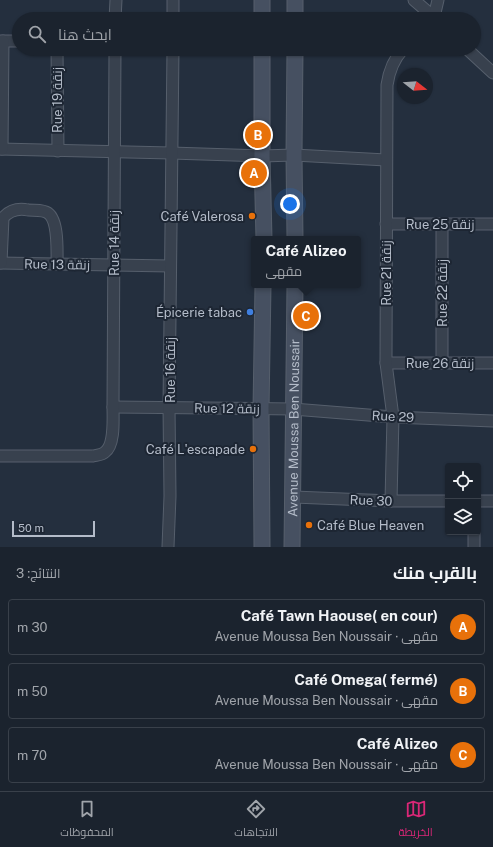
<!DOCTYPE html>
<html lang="ar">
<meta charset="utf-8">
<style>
:root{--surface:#1b232e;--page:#242b36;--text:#f1f3f6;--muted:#a0a4aa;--line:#39404a;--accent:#db2777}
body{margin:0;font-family:"Public Sans",Cairo,sans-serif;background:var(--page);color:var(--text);direction:rtl}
.controls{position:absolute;right:12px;bottom:12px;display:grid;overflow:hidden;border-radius:4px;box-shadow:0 1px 3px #0004}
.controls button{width:36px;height:36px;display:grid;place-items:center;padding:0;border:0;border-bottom:1px solid var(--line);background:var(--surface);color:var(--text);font:20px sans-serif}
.compass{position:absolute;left:397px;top:68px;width:36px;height:36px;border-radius:50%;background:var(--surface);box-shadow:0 1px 3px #0004;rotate:107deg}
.scale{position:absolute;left:12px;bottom:10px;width:83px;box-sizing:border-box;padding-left:4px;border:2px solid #b4bcc9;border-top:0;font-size:11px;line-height:14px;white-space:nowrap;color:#b4bcc9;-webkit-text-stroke:3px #1d2633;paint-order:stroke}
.you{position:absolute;left:290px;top:204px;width:14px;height:14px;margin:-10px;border:3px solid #fff;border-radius:50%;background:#1a73e8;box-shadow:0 0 0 6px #1a73e833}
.badge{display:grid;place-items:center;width:26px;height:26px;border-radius:50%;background:var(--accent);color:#fff;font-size:13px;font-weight:700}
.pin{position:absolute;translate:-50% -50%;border:2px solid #fff;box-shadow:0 1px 4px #0006}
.popup{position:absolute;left:251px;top:236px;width:110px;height:52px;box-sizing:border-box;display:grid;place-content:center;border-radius:4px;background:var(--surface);filter:drop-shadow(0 1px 3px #0005);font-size:13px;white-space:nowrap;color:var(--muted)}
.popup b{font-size:15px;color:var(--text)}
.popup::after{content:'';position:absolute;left:50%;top:100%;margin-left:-8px;border:8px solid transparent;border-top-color:var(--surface)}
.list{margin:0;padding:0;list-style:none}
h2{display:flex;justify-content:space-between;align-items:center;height:52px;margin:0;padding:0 16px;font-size:17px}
h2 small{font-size:13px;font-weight:400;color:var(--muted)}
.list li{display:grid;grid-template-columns:26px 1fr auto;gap:12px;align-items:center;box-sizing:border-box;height:56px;margin:0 8px 8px;padding:0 8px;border:1px solid var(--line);border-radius:4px}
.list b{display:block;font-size:15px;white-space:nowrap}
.list p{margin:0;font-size:13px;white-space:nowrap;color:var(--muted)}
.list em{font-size:13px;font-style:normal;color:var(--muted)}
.icon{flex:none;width:22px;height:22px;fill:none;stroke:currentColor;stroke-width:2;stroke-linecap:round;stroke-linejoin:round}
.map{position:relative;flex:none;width:493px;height:547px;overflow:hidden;direction:ltr}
.search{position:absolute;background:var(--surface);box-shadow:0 1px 3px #0004;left:12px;right:12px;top:12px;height:44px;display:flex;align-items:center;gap:10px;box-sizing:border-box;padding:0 14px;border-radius:22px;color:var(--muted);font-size:15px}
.sheet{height:244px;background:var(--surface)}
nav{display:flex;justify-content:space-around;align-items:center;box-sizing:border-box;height:56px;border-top:1px solid var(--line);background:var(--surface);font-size:11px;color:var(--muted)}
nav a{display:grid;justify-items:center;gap:2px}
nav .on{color:var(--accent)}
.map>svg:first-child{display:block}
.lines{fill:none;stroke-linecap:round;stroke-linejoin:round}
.street-casing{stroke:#565f6c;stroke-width:13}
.secondary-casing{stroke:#565f6c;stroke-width:17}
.street{stroke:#38414e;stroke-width:11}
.secondary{stroke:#465061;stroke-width:15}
.food-dot{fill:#e8710a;stroke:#1d2633;stroke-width:1.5}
.shop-dot{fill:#3f7fe0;stroke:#1d2633;stroke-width:1.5}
.labels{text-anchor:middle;stroke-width:4;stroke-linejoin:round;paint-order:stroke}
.street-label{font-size:13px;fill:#b4bcc9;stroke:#1d2633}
.poi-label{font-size:13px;fill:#b4bcc9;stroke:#1d2633;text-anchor:end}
</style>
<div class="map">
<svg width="493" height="547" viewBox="0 0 493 547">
<rect width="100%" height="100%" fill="#242f3e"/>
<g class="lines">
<defs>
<g id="street">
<path d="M414,0L436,19"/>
<path d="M115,19L116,0"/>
<path d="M173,19V0"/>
<path d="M432,19L434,17L438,0"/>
<path d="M0,41H19"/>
<path d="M57,49L58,151"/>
<path d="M467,49L493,73"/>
<path d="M0,149L171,153L262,156L294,155L386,160"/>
<path d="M2,149L3,41"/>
<path d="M386,224H493"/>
<path d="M0,263L170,266"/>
<path d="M1,263L3,218C9,211 18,208 28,210C33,210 41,210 46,212C59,217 57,252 57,264"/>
<path d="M386,363H493"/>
<path d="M442,363V224"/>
<path d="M113,407L293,409L393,417L493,421"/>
<path d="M0,456H93C97,455 102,455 105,452C115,445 113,419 113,407L115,49"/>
<path d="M294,497L391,501H448"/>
<path d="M391,501L393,417L386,363L387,85C389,71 393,60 403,49"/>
<path d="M478,501H493"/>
<path d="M168,547L170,496L169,407L173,49"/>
<path d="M474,547V532"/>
</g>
<g id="secondary">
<path d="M262,19V0"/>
<path d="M295,19V0"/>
<path d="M262,49V156L264,239"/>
<path d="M295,239L294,155L295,49"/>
<path d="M262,547L261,409L263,285"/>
<path id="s1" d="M292,547L295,285"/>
</g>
</defs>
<use href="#street" class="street-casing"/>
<use href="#secondary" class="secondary-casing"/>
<use href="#street" class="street"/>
<use href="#secondary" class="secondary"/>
</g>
<g class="food-dot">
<circle cx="252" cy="216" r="4"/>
<circle cx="253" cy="449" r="4"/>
<circle cx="309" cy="525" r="4"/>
</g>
<circle class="shop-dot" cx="250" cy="312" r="4"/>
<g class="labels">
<g class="street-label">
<text transform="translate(57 100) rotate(-90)" y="5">Rue 19 زنقة</text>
<text x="440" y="229">Rue 25 زنقة</text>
<text transform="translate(114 243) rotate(-90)" y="5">Rue 14 زنقة</text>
<text transform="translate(57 264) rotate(1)" y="5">Rue 13 زنقة</text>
<text transform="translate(386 273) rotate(-90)" y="5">Rue 21 زنقة</text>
<text transform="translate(442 293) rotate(-90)" y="5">Rue 22 زنقة</text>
<text x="440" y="368">Rue 26 زنقة</text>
<text transform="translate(170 370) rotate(-90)" y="5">Rue 16 زنقة</text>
<text transform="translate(227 408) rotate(1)" y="5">Rue 12 زنقة</text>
<text transform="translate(393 416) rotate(3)" y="5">Rue 29</text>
<text dy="5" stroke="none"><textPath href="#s1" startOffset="119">Avenue Moussa Ben Noussair</textPath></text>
<text transform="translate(371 500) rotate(2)" y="5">Rue 30</text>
</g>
<g class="poi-label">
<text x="244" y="221">Café Valerosa</text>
<text x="242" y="317">Épicerie tabac</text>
<text x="245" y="454">Café L'escapade</text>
<text x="317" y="530" text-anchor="start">Café Blue Heaven</text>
</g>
</g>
</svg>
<div class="controls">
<button><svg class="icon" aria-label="locate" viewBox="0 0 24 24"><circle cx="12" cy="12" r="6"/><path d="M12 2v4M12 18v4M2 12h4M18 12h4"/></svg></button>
<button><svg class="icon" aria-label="layers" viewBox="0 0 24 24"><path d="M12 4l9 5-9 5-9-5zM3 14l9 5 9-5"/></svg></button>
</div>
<svg class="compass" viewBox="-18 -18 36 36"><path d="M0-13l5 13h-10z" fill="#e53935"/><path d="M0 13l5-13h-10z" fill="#a0a4aa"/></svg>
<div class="scale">50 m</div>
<div class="you"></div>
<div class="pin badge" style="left:254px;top:173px;background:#e8710a">A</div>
<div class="pin badge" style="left:258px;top:135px;background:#e8710a">B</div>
<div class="pin badge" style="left:306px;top:316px;background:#e8710a">C</div>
<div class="popup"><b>Café Alizeo</b>مقهى</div>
<div class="search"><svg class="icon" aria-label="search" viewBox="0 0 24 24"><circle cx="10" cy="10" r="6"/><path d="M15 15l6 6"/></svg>ابحث هنا</div>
</div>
<section class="sheet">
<h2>بالقرب منك<small>النتائج: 3</small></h2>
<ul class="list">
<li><span class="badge" style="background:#e8710a">A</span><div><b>Café Tawn Haouse( en cour)</b><p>مقهى · Avenue Moussa Ben Noussair</p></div><em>30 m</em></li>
<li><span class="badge" style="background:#e8710a">B</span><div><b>Café Omega( fermé)</b><p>مقهى · Avenue Moussa Ben Noussair</p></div><em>50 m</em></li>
<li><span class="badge" style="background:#e8710a">C</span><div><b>Café Alizeo</b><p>مقهى · Avenue Moussa Ben Noussair</p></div><em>70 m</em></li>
</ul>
</section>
<nav>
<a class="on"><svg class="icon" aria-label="map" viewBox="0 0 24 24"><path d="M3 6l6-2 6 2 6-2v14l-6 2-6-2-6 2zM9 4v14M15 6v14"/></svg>الخريطة</a>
<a><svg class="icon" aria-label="directions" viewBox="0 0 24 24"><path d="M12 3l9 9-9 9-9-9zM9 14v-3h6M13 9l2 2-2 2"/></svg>الاتجاهات</a>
<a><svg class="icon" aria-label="saved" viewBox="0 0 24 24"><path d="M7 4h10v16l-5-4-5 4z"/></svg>المحفوظات</a>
</nav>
